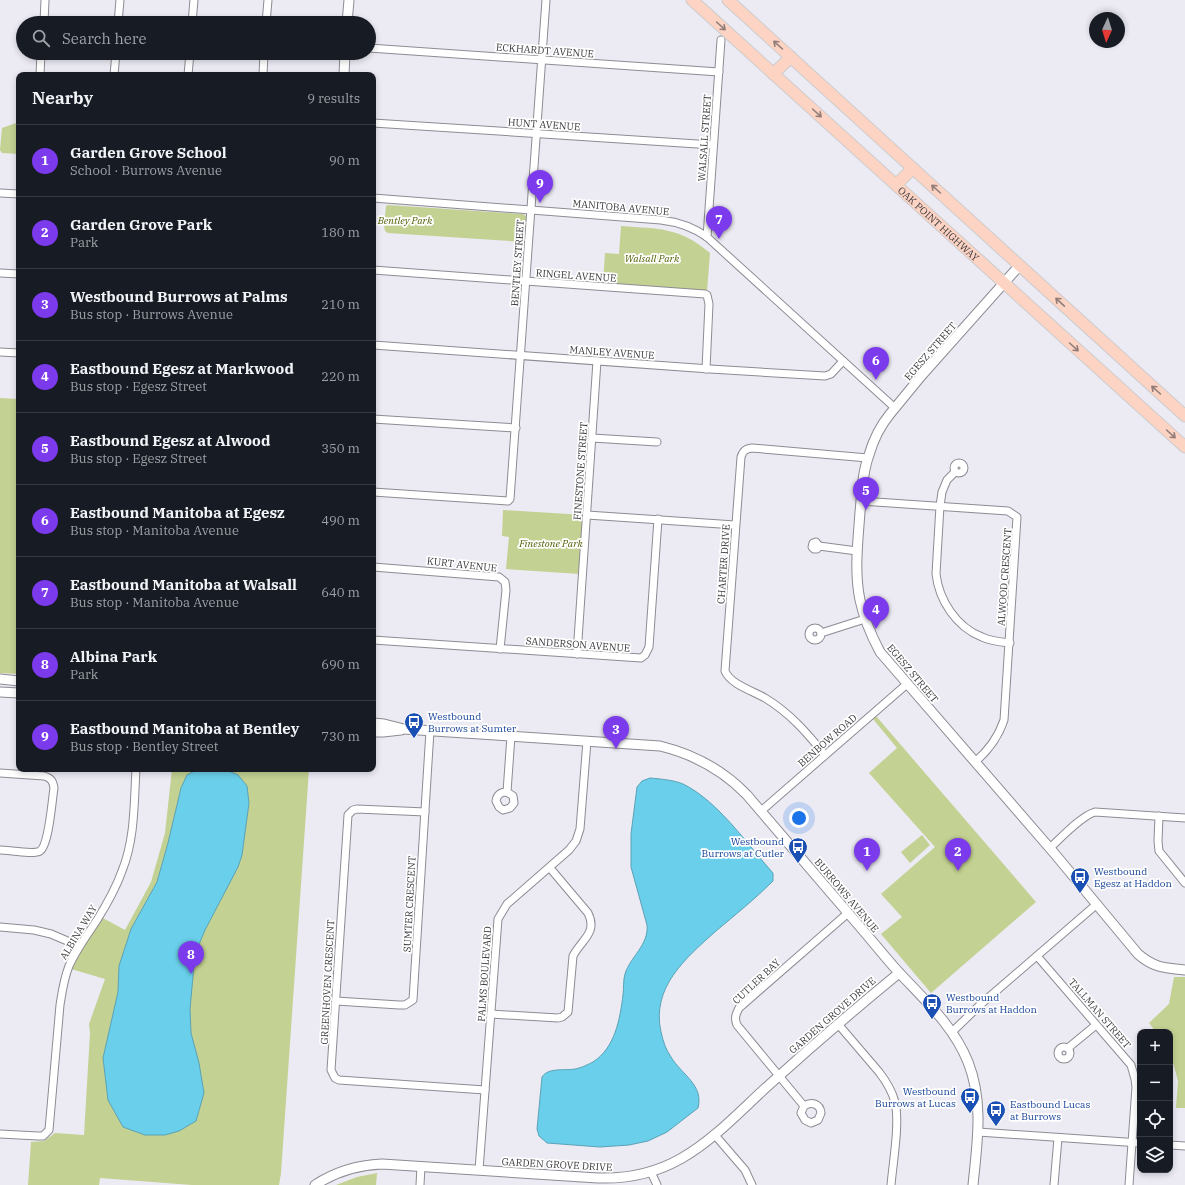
<!DOCTYPE html>
<meta charset="utf-8">
<style>
:root{--surface:#171b24;--page:#242831;--text:#f1f3f6;--muted:#9ea1a6;--line:#363941;--accent:#7c3aed}
body{margin:0;font-family:"IBM Plex Serif",serif;background:var(--page);color:var(--text)}
.controls{position:absolute;right:12px;bottom:12px;display:grid;overflow:hidden;border-radius:8px;box-shadow:0 2px 6px #0003}
.controls button{width:36px;height:36px;display:grid;place-items:center;padding:0;border:0;border-bottom:1px solid var(--line);background:var(--surface);color:var(--text);font:20px sans-serif}
.compass{position:absolute;left:1089px;top:12px;width:36px;height:36px;border-radius:50%;background:var(--surface);box-shadow:0 2px 6px #0003;rotate:184deg}
.you{position:absolute;left:799px;top:818px;width:14px;height:14px;margin:-10px;border:3px solid #fff;border-radius:50%;background:#1a73e8;box-shadow:0 0 0 6px #1a73e833}
.badge{display:grid;place-items:center;width:26px;height:26px;border-radius:50%;background:var(--accent);color:#fff;font-size:13px;font-weight:700}
.pin{position:absolute;translate:-50% -33px;filter:drop-shadow(0 1px 2px #0008)}
.pin::after{content:'';position:absolute;top:21px;width:14px;height:12px;background:inherit;clip-path:polygon(0 0,100% 0,50% 100%)}
.list{margin:0;padding:0;list-style:none}
h2{display:flex;justify-content:space-between;align-items:center;height:52px;margin:0;padding:0 16px;font-size:17px}
h2 small{font-size:13px;font-weight:400;color:var(--muted)}
.list li{display:grid;grid-template-columns:26px 1fr auto;gap:12px;align-items:center;box-sizing:border-box;height:72px;padding:0 16px;border-top:1px solid var(--line)}
.list b{display:block;font-size:15px;white-space:nowrap}
.list p{margin:0;font-size:13px;white-space:nowrap;color:var(--muted)}
.list em{font-size:13px;font-style:normal;color:var(--muted)}
.icon{flex:none;width:22px;height:22px;fill:none;stroke:currentColor;stroke-width:2;stroke-linecap:round;stroke-linejoin:round}
.map{position:relative;flex:none;width:1185px;height:1185px;overflow:hidden}
.search{position:absolute;background:var(--surface);box-shadow:0 2px 6px #0003;left:16px;top:16px;width:360px;height:44px;display:flex;align-items:center;gap:10px;box-sizing:border-box;padding:0 14px;border-radius:22px;color:var(--muted);font-size:15px}
.panel{position:absolute;background:var(--surface);box-shadow:0 2px 6px #0003;left:16px;top:72px;width:360px;height:700px;border-radius:8px}
.map>svg:first-child{display:block}
.green{fill:#c3d192}
.water{fill:#6acfea;stroke:#5ba2b6}
.lines{fill:none;stroke-linecap:round;stroke-linejoin:round}
.minor-casing{stroke:#8d8b93;stroke-width:9}
.tertiary-casing{stroke:#8d8b93;stroke-width:11}
.primary-casing{stroke:#cccbcc;stroke-width:13}
.minor{stroke:#fff;stroke-width:7}
.tertiary{stroke:#fff;stroke-width:9}
.primary{stroke:#fdd4c3;stroke-width:11}
.oneway{stroke:#917e79}
.labels{text-anchor:middle;stroke-width:3.5;stroke-linejoin:round;paint-order:stroke}
.street-label{font-size:10px;fill:#39383c;stroke:#fff}
.park-label{font-size:10px;font-style:italic;fill:#525f04;stroke:#fff}
.transit-label{font-size:10px;fill:#164399;stroke:#fff;text-anchor:start}
</style>
<div class="map">
<svg width="1185" height="1185" viewBox="0 0 1185 1185">
<rect width="100%" height="100%" fill="#eceaf3"/>
<g class="green">
<path d="M19,122V154L2,153L0,150L2,128Z"/>
<path d="M388,205L523,214L527,217L525,241L524,242L388,233L385,231L384,226L386,206Z"/>
<path d="M621,226C660,229 679,227 710,253L707,292L603,283L605,253L619,254Z"/>
<path d="M0,398L19,399V674L0,673Z"/>
<path d="M503,510L584,515L580,574L506,569L509,537L502,536Z"/>
<path d="M876,716L1036,902L931,993L881,934L902,917L881,894L935,847L869,773L897,748L873,719Z"/>
<path d="M172,769H309L281,1173L279,1185H192L100,1178L99,1185H28L31,1142L44,1141L55,1133L84,1135L90,1033L89,1024L105,979L71,969L99,916L125,930L151,882L165,833Z"/>
<path d="M922,835L930,845L910,863L901,852Z"/>
<path d="M1174,977H1185V1108H1176L1178,1081L1170,1051V1032H1156L1149,1023L1169,1004Z"/>
<path d="M377,1173L376,1185H336L357,1177Z"/>
</g>
<g class="water">
<path d="M198,769H224L238,775L247,786L249,803L242,855L238,867L205,930L195,954L190,1009L191,1033L199,1063L204,1093L196,1121L179,1131L165,1135H145L123,1127L108,1100L103,1058L118,992L119,966L131,929L157,882L168,843L181,788L187,775Z"/>
<path d="M650,778C660,779 674,780 683,784C718,801 747,844 773,873V881C755,899 735,915 716,931C686,958 651,987 661,1032C663,1041 666,1050 671,1057C682,1075 704,1085 698,1108L667,1132L648,1141L629,1145L600,1147L547,1143L539,1136L537,1129L542,1077C549,1066 568,1072 579,1068C583,1067 589,1064 593,1062C615,1048 620,1019 623,995C624,988 623,980 625,974C630,957 649,945 647,925L631,867V834L637,787L642,781Z"/>
</g>
<g class="lines">
<defs>
<g id="minor">
<path d="M44,23L45,0"/>
<path d="M118,23L120,0"/>
<path d="M192,23L194,0"/>
<path d="M266,23L268,0"/>
<path d="M369,48L719,72"/>
<path d="M40,75L41,53"/>
<path d="M114,75L116,53"/>
<path d="M188,75L190,53"/>
<path d="M263,75L264,53"/>
<path d="M373,123L713,145"/>
<path d="M0,193L19,194"/>
<path d="M373,198L661,220C678,222 693,227 707,237L895,408"/>
<path d="M707,237L721,40"/>
<path d="M373,270L705,294L707,295L709,304L706,369"/>
<path d="M0,273L19,274"/>
<path d="M373,345L710,369L825,376L831,374L843,361"/>
<path d="M0,352L19,353"/>
<path d="M373,419L516,428"/>
<path d="M592,438L657,442"/>
<circle cx="959" cy="468" r="5"/>
<path d="M955,472L947,480L942,492L940,506L936,574C939,600 956,627 982,637C990,641 1000,642 1010,643"/>
<path d="M373,492L508,501L510,499L546,0"/>
<path d="M861,501L1008,511L1017,517L1004,720C998,738 989,750 975,762"/>
<path d="M587,515L735,525"/>
<path d="M819,546L817,549H814L812,547L813,543L816,542L819,546L857,551"/>
<path d="M373,567L499,577L505,582L506,590L500,649"/>
<circle cx="815" cy="634" r="6"/>
<path d="M821,633L865,619"/>
<path d="M373,640L641,658L645,655L649,647L658,519"/>
<path d="M577,654L597,361"/>
<path d="M825,755C807,733 790,713 765,698C753,691 730,684 725,671L741,457C743,451 745,449 752,448L868,458"/>
<path d="M0,773L44,776C51,778 53,781 54,788C52,800 49,845 40,851C33,855 9,850 0,850"/>
<path d="M507,792C500,792 497,795 496,801L499,807L503,810L510,808L514,803L513,796L507,792L511,736"/>
<path d="M761,811L907,684"/>
<path d="M425,812L357,809L353,810L348,815L331,1070L335,1078L339,1080L485,1090"/>
<path d="M1159,816L1158,841L1159,851L1185,883"/>
<path d="M1050,848C1061,838 1081,816 1095,812L1185,818"/>
<path d="M0,927L34,930L51,934L79,946"/>
<path d="M1037,956L1131,1065L1135,1079L1136,1087L1129,1185"/>
<path d="M336,1001L399,1005H405L413,1000L430,731"/>
<path d="M491,1014L558,1018L562,1017L568,1012L573,956C581,940 598,933 588,913L550,868"/>
<path d="M838,1024L879,1072C886,1081 892,1091 895,1102C900,1123 893,1162 891,1185"/>
<path d="M952,1032L981,1004L1097,904"/>
<circle cx="1064" cy="1053" r="6"/>
<path d="M1068,1048L1096,1025"/>
<path d="M804,1106L801,1113L805,1120L811,1123L818,1120L821,1113C820,1104 812,1101 804,1106L737,1025C734,1018 736,1014 739,1008L848,913"/>
<path d="M978,1132L1140,1143"/>
<path d="M0,1134L38,1136H43L49,1130L60,1005C62,992 64,978 69,966C76,950 87,935 97,920C107,904 116,888 122,871C135,839 134,803 136,769"/>
<path d="M714,1134L745,1170L752,1185"/>
<path d="M1170,1145L1185,1146"/>
<path d="M479,1170L498,919L507,904L569,850L576,841L580,829L587,741"/>
<path d="M651,1172L657,1185"/>
<path d="M420,1185L421,1166"/>
<path d="M1054,1185L1058,1138"/>
</g>
<g id="tertiary">
<path d="M347,23L349,0"/>
<path d="M344,75L345,53"/>
<path d="M1020,265L922,375L890,414C881,425 873,441 869,455C862,473 862,493 860,512C858,541 854,571 860,600C864,619 871,635 880,652L1054,853L1138,954C1154,968 1165,968 1185,970"/>
<path d="M0,679L19,681"/>
<path d="M0,692L19,693"/>
<path d="M373,723L384,724L404,729L660,746C693,754 723,770 747,795C783,837 819,879 855,921C868,936 881,952 894,967C921,997 953,1024 968,1062C984,1102 977,1144 973,1185"/>
<path d="M373,732H383L401,730"/>
<path d="M315,1185C335,1172 358,1165 382,1164L598,1178C628,1179 656,1173 682,1158C715,1139 742,1109 770,1084C812,1046 855,1009 899,973"/>
</g>
<g id="primary">
<path id="s1" d="M692,0L1185,447"/>
<path d="M728,0L1185,416"/>
<path d="M773,74L791,57"/>
<path d="M896,185L913,168"/>
</g>
</defs>
<use href="#minor" class="minor-casing"/>
<use href="#tertiary" class="tertiary-casing"/>
<use href="#primary" class="primary-casing"/>
<use href="#minor" class="minor"/>
<use href="#tertiary" class="tertiary"/>
<use href="#primary" class="primary"/>
</g>
<defs><path id="oneway-shaft" d="M-6 0H5M1.5-3L5.5 0L1.5 3" fill="none" stroke-width="1.6" stroke-linecap="round" stroke-linejoin="round"/></defs>
<g class="oneway">
<use href="#oneway-shaft" transform="translate(721 26) rotate(42)"/>
<use href="#oneway-shaft" transform="translate(778 45) rotate(-138)"/>
<use href="#oneway-shaft" transform="translate(817 113) rotate(42)"/>
<use href="#oneway-shaft" transform="translate(936 189) rotate(-138)"/>
<use href="#oneway-shaft" transform="translate(1060 302) rotate(-137)"/>
<use href="#oneway-shaft" transform="translate(1074 347) rotate(42)"/>
<use href="#oneway-shaft" transform="translate(1156 390) rotate(-138)"/>
<use href="#oneway-shaft" transform="translate(1171 434) rotate(42)"/>
</g>
<defs>
<symbol id="bus-pin" viewBox="-11 -11 22 30"><path d="M0 17L-7.5 6A9.5 9.5 0 1 1 7.5 6Z" fill="#1a4fb4" stroke="#fff"/><path d="M-5-6H5V4H4V6H2V4H-2V6H-4V4H-5ZM-3.5-4V0h7V-4ZM-3.5 1.2v1.5H-2V1.2ZM2 1.2v1.5H3.5V1.2Z" fill="#fff"/></symbol>
</defs>
<g fill-rule="evenodd">
<use href="#bus-pin" x="403" y="711" width="22" height="30"/>
<use href="#bus-pin" x="787" y="836" width="22" height="30"/>
<use href="#bus-pin" x="1069" y="866" width="22" height="30"/>
<use href="#bus-pin" x="921" y="992" width="22" height="30"/>
<use href="#bus-pin" x="959" y="1086" width="22" height="30"/>
<use href="#bus-pin" x="985" y="1099" width="22" height="30"/>
</g>
<g class="labels">
<g class="street-label">
<text transform="translate(545 50) rotate(4)" y="4">ECKHARDT AVENUE</text>
<text transform="translate(544 124) rotate(4)" y="4">HUNT AVENUE</text>
<text transform="translate(704 138) rotate(-86)" y="4">WALSALL STREET</text>
<text transform="translate(621 207) rotate(5)" y="4">MANITOBA AVENUE</text>
<text dy="4" stroke="none"><textPath href="#s1" startOffset="333">OAK POINT HIGHWAY</textPath></text>
<text transform="translate(517 263) rotate(-86)" y="4">BENTLEY STREET</text>
<text transform="translate(576 275) rotate(4)" y="4">RINGEL AVENUE</text>
<text transform="translate(930 351) rotate(-49)" y="4">EGESZ STREET</text>
<text transform="translate(612 352) rotate(4)" y="4">MANLEY AVENUE</text>
<text transform="translate(580 471) rotate(-86)" y="4">FINESTONE STREET</text>
<text transform="translate(462 564) rotate(6)" y="4">KURT AVENUE</text>
<text transform="translate(723 564) rotate(-86)" y="4">CHARTER DRIVE</text>
<text transform="translate(1004 577) rotate(-86)" y="4">ALWOOD CRESCENT</text>
<text transform="translate(578 644) rotate(4)" y="4">SANDERSON AVENUE</text>
<text transform="translate(913 673) rotate(50)" y="4">EGESZ STREET</text>
<text transform="translate(827 740) rotate(-41)" y="4">BENBOW ROAD</text>
<text transform="translate(847 895) rotate(50)" y="4">BURROWS AVENUE</text>
<text transform="translate(409 904) rotate(-87)" y="4">SUMTER CRESCENT</text>
<text transform="translate(78 932) rotate(-59)" y="4">ALBINA WAY</text>
<text transform="translate(484 974) rotate(-86)" y="4">PALMS BOULEVARD</text>
<text transform="translate(756 981) rotate(-43)" y="4">CUTLER BAY</text>
<text transform="translate(327 982) rotate(-87)" y="4">GREENHOVEN CRESCENT</text>
<text transform="translate(1100 1013) rotate(49)" y="4">TALLMAN STREET</text>
<text transform="translate(832 1015) rotate(-41)" y="4">GARDEN GROVE DRIVE</text>
<text transform="translate(557 1164) rotate(3)" y="4">GARDEN GROVE DRIVE</text>
</g>
<g class="park-label">
<text x="405" y="224">Bentley Park</text>
<text x="652" y="262">Walsall Park</text>
<text x="551" y="547">Finestone Park</text>
</g>
<g class="transit-label">
<text x="428" y="720">Westbound<tspan x="428" dy="12">Burrows at Sumter</tspan></text>
<text x="784" y="845" text-anchor="end">Westbound<tspan x="784" dy="12">Burrows at Cutler</tspan></text>
<text x="1094" y="875">Westbound<tspan x="1094" dy="12">Egesz at Haddon</tspan></text>
<text x="946" y="1001">Westbound<tspan x="946" dy="12">Burrows at Haddon</tspan></text>
<text x="956" y="1095" text-anchor="end">Westbound<tspan x="956" dy="12">Burrows at Lucas</tspan></text>
<text x="1010" y="1108">Eastbound Lucas<tspan x="1010" dy="12">at Burrows</tspan></text>
</g>
</g>
</svg>
<div class="controls">
<button>+</button>
<button>−</button>
<button><svg class="icon" aria-label="locate" viewBox="0 0 24 24"><circle cx="12" cy="12" r="6"/><path d="M12 2v4M12 18v4M2 12h4M18 12h4"/></svg></button>
<button><svg class="icon" aria-label="layers" viewBox="0 0 24 24"><path d="M12 4l9 5-9 5-9-5zM3 14l9 5 9-5"/></svg></button>
</div>
<svg class="compass" viewBox="-18 -18 36 36"><path d="M0-13l5 13h-10z" fill="#e53935"/><path d="M0 13l5-13h-10z" fill="#9ea1a6"/></svg>
<div class="you"></div>
<div class="pin badge" style="left:867px;top:871px">1</div>
<div class="pin badge" style="left:958px;top:871px">2</div>
<div class="pin badge" style="left:616px;top:749px">3</div>
<div class="pin badge" style="left:876px;top:629px">4</div>
<div class="pin badge" style="left:866px;top:510px">5</div>
<div class="pin badge" style="left:876px;top:380px">6</div>
<div class="pin badge" style="left:719px;top:239px">7</div>
<div class="pin badge" style="left:191px;top:974px">8</div>
<div class="pin badge" style="left:540px;top:203px">9</div>
<div class="search"><svg class="icon" aria-label="search" viewBox="0 0 24 24"><circle cx="10" cy="10" r="6"/><path d="M15 15l6 6"/></svg>Search here</div>
<section class="panel">
<h2>Nearby<small>9 results</small></h2>
<ul class="list">
<li><span class="badge">1</span><div><b>Garden Grove School</b><p>School · Burrows Avenue</p></div><em>90 m</em></li>
<li><span class="badge">2</span><div><b>Garden Grove Park</b><p>Park</p></div><em>180 m</em></li>
<li><span class="badge">3</span><div><b>Westbound Burrows at Palms</b><p>Bus stop · Burrows Avenue</p></div><em>210 m</em></li>
<li><span class="badge">4</span><div><b>Eastbound Egesz at Markwood</b><p>Bus stop · Egesz Street</p></div><em>220 m</em></li>
<li><span class="badge">5</span><div><b>Eastbound Egesz at Alwood</b><p>Bus stop · Egesz Street</p></div><em>350 m</em></li>
<li><span class="badge">6</span><div><b>Eastbound Manitoba at Egesz</b><p>Bus stop · Manitoba Avenue</p></div><em>490 m</em></li>
<li><span class="badge">7</span><div><b>Eastbound Manitoba at Walsall</b><p>Bus stop · Manitoba Avenue</p></div><em>640 m</em></li>
<li><span class="badge">8</span><div><b>Albina Park</b><p>Park</p></div><em>690 m</em></li>
<li><span class="badge">9</span><div><b>Eastbound Manitoba at Bentley</b><p>Bus stop · Bentley Street</p></div><em>730 m</em></li>
</ul>
</section>
</div>
